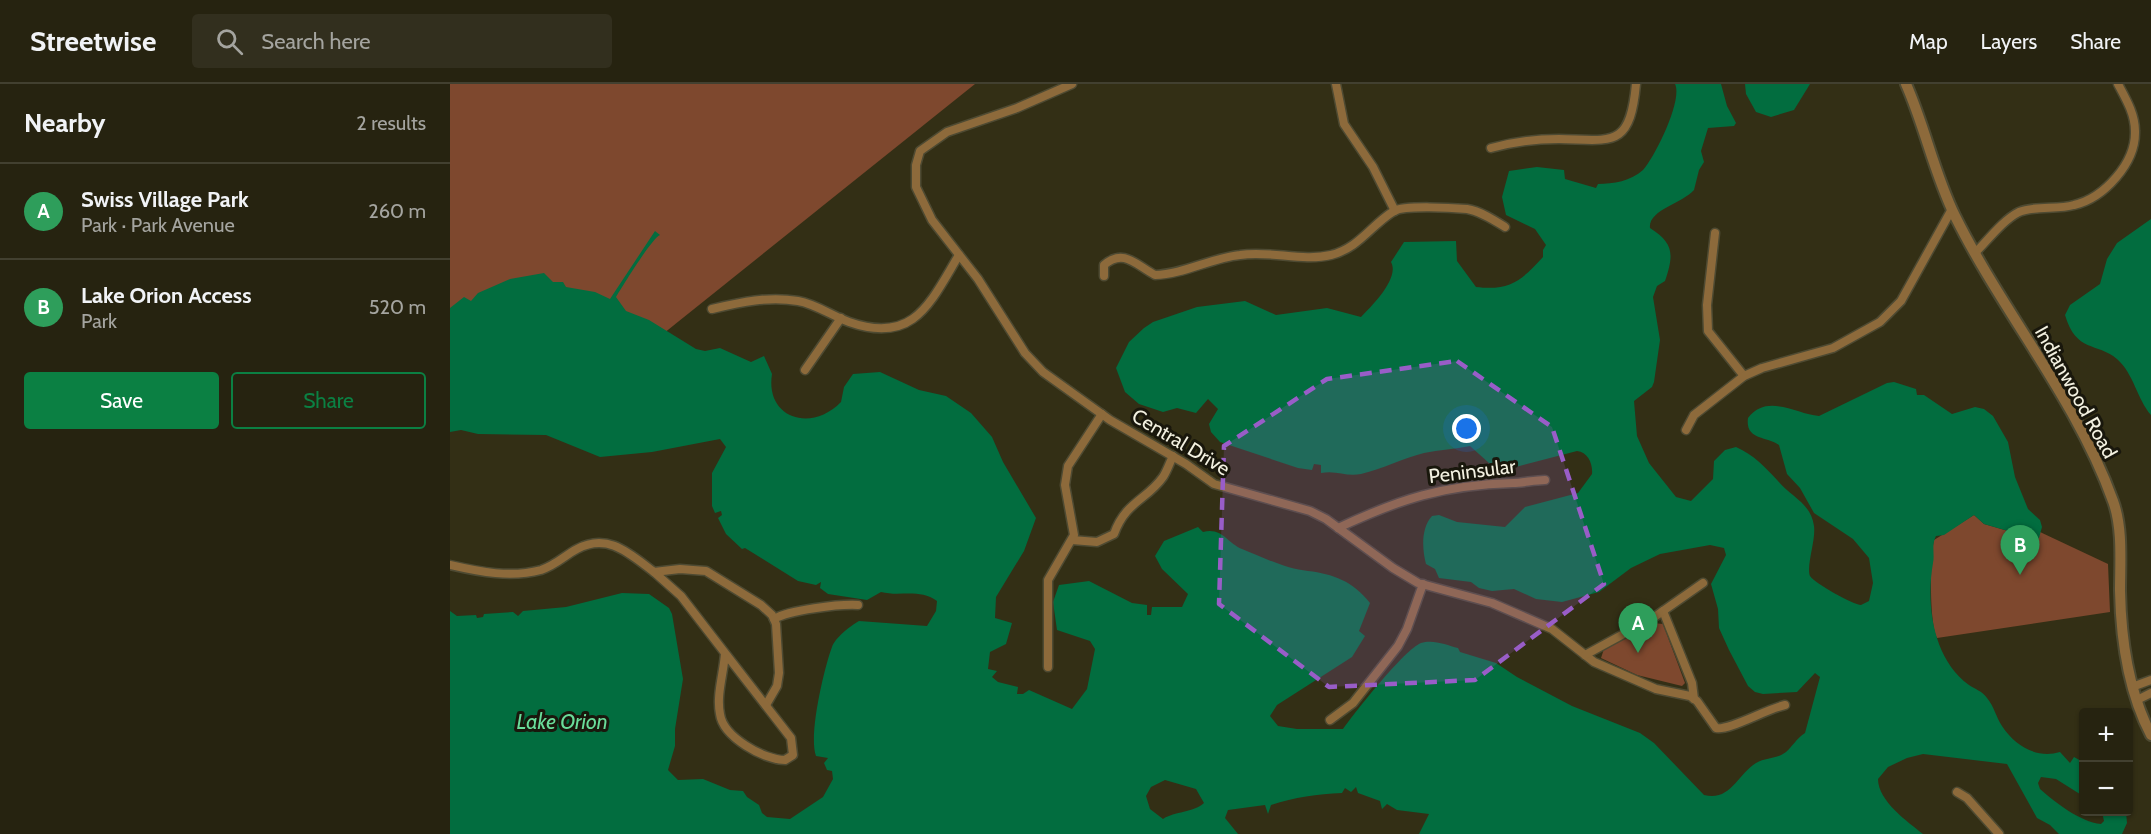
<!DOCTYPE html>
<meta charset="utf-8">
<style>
:root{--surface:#262310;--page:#322f1e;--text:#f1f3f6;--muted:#a4a49f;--line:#424030;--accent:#0b8043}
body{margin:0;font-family:Cabin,sans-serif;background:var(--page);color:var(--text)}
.controls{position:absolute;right:18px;bottom:18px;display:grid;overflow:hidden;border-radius:6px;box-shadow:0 2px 4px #0004}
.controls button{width:54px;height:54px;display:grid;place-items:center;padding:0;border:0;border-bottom:2px solid var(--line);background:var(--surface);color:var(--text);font:30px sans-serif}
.you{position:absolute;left:1017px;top:345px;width:21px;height:21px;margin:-15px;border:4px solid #fff;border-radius:50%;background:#1a73e8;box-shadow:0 0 0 9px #1a73e833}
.badge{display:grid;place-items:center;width:39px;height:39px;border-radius:50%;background:var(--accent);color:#fff;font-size:20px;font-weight:700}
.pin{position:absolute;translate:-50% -50px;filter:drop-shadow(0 2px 3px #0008)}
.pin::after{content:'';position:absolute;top:32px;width:21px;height:18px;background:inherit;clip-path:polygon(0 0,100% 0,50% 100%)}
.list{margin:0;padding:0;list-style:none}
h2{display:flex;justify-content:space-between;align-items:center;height:78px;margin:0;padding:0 24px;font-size:26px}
h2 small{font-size:20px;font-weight:400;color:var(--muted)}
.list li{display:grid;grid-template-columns:39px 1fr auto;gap:18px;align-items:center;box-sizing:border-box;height:96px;padding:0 24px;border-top:2px solid var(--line)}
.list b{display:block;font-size:22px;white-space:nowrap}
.list p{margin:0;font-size:20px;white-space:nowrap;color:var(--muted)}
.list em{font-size:20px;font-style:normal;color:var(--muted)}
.actions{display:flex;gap:12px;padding:18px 24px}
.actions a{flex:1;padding:14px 0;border:2px solid var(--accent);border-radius:6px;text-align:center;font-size:21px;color:var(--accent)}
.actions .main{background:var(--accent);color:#fff}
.icon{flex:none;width:33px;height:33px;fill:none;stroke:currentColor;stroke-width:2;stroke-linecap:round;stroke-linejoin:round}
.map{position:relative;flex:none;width:1701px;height:750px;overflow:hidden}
header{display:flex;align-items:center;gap:36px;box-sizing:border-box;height:84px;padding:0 30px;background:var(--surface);border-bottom:2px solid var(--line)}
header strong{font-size:28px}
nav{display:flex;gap:33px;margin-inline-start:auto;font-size:21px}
.search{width:420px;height:54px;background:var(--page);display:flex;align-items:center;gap:15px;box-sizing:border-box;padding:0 21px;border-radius:6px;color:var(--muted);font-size:22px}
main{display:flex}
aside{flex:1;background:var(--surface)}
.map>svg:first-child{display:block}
.green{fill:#7e482e}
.water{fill:#026d3f;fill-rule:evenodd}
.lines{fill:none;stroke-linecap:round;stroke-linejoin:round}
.minor-casing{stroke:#4e4a32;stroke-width:11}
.tertiary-casing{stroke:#4e4a32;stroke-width:14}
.minor{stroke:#8d6a3b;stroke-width:8}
.tertiary{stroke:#8d6a3b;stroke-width:10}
.marked{fill:#995dc8;fill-opacity:0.2;stroke:#995dc8;stroke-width:4.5;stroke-dasharray:12 8;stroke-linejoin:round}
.labels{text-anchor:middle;stroke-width:6;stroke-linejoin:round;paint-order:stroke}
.street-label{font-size:20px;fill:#f3f1e1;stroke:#19170c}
.water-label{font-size:21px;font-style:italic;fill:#69dd9a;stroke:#19170c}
</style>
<header>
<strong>Streetwise</strong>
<div class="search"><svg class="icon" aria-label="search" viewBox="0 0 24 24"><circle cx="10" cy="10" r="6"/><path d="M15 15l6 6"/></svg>Search here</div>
<nav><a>Map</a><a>Layers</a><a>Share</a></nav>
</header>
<main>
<aside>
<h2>Nearby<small>2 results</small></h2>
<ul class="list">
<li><span class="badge" style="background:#2e9e5b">A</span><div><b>Swiss Village Park</b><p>Park · Park Avenue</p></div><em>260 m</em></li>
<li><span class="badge" style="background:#2e9e5b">B</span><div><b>Lake Orion Access</b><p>Park</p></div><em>520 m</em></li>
</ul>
<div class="actions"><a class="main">Save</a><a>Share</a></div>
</aside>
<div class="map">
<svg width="1701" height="750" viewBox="0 0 1701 750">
<rect width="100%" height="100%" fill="#332f15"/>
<g class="green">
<path d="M0,0H525L93,346L0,231Z"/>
<path d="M1524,431L1534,440L1586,455L1590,448L1658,480L1660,528L1487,554C1479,539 1480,473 1484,456Z"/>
<path d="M1203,539L1213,540L1235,599L1232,602L1187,591L1151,574L1154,565Z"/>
</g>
<g class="water">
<path d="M1225,0H1271L1277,22L1286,39L1284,42L1258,44L1251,67L1254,78L1249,86L1244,106C1233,119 1198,126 1200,144C1224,159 1224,171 1215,197L1207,202L1203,213L1210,256L1204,298L1202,303L1184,317L1187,352L1199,379L1226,413L1241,417L1263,395L1264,377L1275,366L1286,363C1304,371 1315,383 1328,397C1341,413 1361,419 1364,442C1366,456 1356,482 1360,492C1364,499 1404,521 1411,521L1419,517L1423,499L1419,474L1403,455L1364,429L1350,404L1337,390L1329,361C1316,352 1295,356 1298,334C1317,309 1346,330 1369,332L1437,299L1444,298L1466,305L1467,311H1474L1502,330L1525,323L1534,325L1543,332L1558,358L1565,393L1578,425L1590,436L1592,443L1589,454L1586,455L1534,440L1524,431L1494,451L1486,452C1481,461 1485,470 1483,479C1476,519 1482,574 1519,601C1525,605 1532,607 1537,614C1544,622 1546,633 1552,642C1565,662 1587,675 1610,668L1620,679L1624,673L1633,678V712L1606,695L1591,693L1588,699L1590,705C1605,718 1630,738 1651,740L1654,737L1652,728H1676L1677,739L1672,750H1609L1600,741L1587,734L1557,680L1473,670L1457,674L1438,683L1428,695C1428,717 1458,738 1473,750H969L979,730L947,726L937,720L932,725L930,717L908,709L906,703L901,708L895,704L892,709C867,710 845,713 821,721L818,730L815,721L778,726L775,734L788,750H0V527L7,532L26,531L27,534L33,533L34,530L63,528L68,532L73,527L116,523L172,509L199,510L219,524L222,530L233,595L225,645V662L218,686L228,696L253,695L280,706L293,707L297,713L309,721L312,729L317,733L340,735L373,713L383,695L382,687L377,686L374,679L378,674L366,672C358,651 375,581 382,563C385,554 400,542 409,537L477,542L486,527L487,517C469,504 450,513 431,508L417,516L378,510L370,504L371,498L366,501L348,497L295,464L292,465L276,450L268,434L272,431L271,427L265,429L262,422V389L276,363L270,355L202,368L150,373L96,351L28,350L11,346L0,348V224L14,213L21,217L28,209L60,195L94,189L103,198H113L116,203L145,208L160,215L205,147L210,151C202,154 172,203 166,213L176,227L199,236L246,265L255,267L270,264L301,278L314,272L322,290C315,334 361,349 391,318L394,303L403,290L430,288L469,306L496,312L521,329L542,353L553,378L586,434L574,467L546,513L545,534L562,539L556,560L540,568L538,585L547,587L542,593L548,598L568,603L567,610H573L579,606L622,625L637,605L645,565L640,557L607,546L603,518L609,501L639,497L682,519L697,521V531H701L702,523H732L738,510L712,485L705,472L714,457L748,443L753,448C772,443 777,459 792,465C812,473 836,485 858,487C883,490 903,497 920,519L909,547L915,552L902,573L827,621L820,632L828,642L847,645H893C906,627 954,566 971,559C983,555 997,561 1008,564L1010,568L1046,579L1067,593L1122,622L1190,649L1204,659L1254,711C1280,718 1288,690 1306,679C1316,673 1327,675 1336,668C1342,663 1346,655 1355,649L1370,593L1365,589L1347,608L1313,610L1305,608L1298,602L1279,566L1269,544L1268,525L1261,500L1276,471L1274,464L1260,461L1210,470L1181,484L1149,508L1112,518L1086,515L1064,505L1042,507L1029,504L1021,498L989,494L985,485L976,480C972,465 971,444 982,432L989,431L1007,438L1055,443L1075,423L1128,409L1142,390C1143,380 1138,368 1127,367L1058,385L1039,379L1020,362C1005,365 989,366 974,369C953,374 933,385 911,390C896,393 887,386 871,389V381L864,380L862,386L848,384L770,358L761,348L759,340L768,325L758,315L746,329L727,324L713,328L689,320L675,308L666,284L679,258L694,244L703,238L747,223L795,217L826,231L877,224L911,233C922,222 950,194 941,178L954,158L1006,157L1007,177L1026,203C1060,207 1071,197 1093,173V166L1096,161L1085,145L1056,131L1052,113L1059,87L1087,83L1114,86L1115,95L1146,104L1148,100C1163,100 1181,97 1193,86C1205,73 1233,16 1225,0ZM715,696L746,705L754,719C743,729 725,727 713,735L700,725L696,712L701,703Z"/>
<path d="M1295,0H1360L1344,26L1321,33L1306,28L1296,10Z"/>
<path d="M1701,135V331C1687,315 1684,290 1667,275C1647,258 1626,269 1615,231L1620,221L1650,200L1657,175L1667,159Z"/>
</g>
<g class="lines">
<defs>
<g id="minor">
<path d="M622,0L567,24L497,48L470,67L466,81V103L482,136L528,195L575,269L593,288L660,336L736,380L764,400L860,427L876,435L943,484L968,499L1042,519L1102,545L1144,578L1206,605L1240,612L1247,617L1266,644C1279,647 1316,625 1335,621"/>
<path d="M886,0L894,40L923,83L945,127"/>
<path d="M1041,64C1063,58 1087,55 1109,55C1162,56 1180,65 1186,0"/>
<path d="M1265,149L1257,221L1258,247L1294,292"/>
<path d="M1525,169C1538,156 1553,136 1569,128C1586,121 1607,126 1624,121C1654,114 1686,79 1685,47C1685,30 1676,15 1668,0"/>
<path d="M654,192V181C674,164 686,181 705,191C734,190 761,174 790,171C820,166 852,178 881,171C909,164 921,141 944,127C955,121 1004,124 1017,125C1030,127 1044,136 1055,143"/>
<path d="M262,225C291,218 319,212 348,217C366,220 382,232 399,238C464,261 480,219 509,171"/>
<path d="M355,286L391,234"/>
<path d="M1236,346L1244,331L1294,292L1312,284L1383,264L1430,238L1451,217L1502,125"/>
<path d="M888,444C950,415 993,401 1063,399C1073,399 1084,396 1095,396"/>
<path d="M622,456L647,458L664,450C676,417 697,416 713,393C717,387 720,378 723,372"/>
<path d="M0,481C30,488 61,494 91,486C106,481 114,472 127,465C158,448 180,470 204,488L230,485L256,487L311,521L322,531L326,540L329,589L327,602L316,621"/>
<path d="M204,488L231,512L275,569C274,588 266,611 270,630C273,653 314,676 335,676L343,671L341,654L275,569"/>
<path d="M1213,527L1242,599L1244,615"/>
<path d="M324,535C339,526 389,520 408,521"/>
<path d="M1135,571L1203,534L1253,499"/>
<path d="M598,583V496L624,451L615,401L618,382L652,330"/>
<path d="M1682,603L1701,596"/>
<path d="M1687,616L1701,609"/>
<path d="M880,636L903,619L948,562L957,545L973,500"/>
<path d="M1507,708L1517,714L1549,750"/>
</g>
<path id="tertiary" d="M1456,0C1475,43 1484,89 1505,132C1553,229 1626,314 1663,417C1673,444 1670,478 1670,507C1671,557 1678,607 1701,651"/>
</defs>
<use href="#minor" class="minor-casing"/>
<use href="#tertiary" class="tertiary-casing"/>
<use href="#minor" class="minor"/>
<use href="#tertiary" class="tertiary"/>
</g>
<path class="marked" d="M1007,277L1102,343L1154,500L1025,596L879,603L769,520L774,362L877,295Z"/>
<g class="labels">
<g class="street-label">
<text transform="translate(1626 308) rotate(61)" y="7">Indianwood Road</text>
<text transform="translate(731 358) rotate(31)" y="7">Central Drive</text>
<text transform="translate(1022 387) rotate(-7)" y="7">Peninsular</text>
</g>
<g class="water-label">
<text x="112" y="645">Lake Orion</text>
</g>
</g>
</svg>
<div class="controls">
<button>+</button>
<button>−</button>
</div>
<div class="you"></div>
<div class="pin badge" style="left:1188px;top:569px;background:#2e9e5b">A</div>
<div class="pin badge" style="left:1570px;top:491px;background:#2e9e5b">B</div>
</div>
</main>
